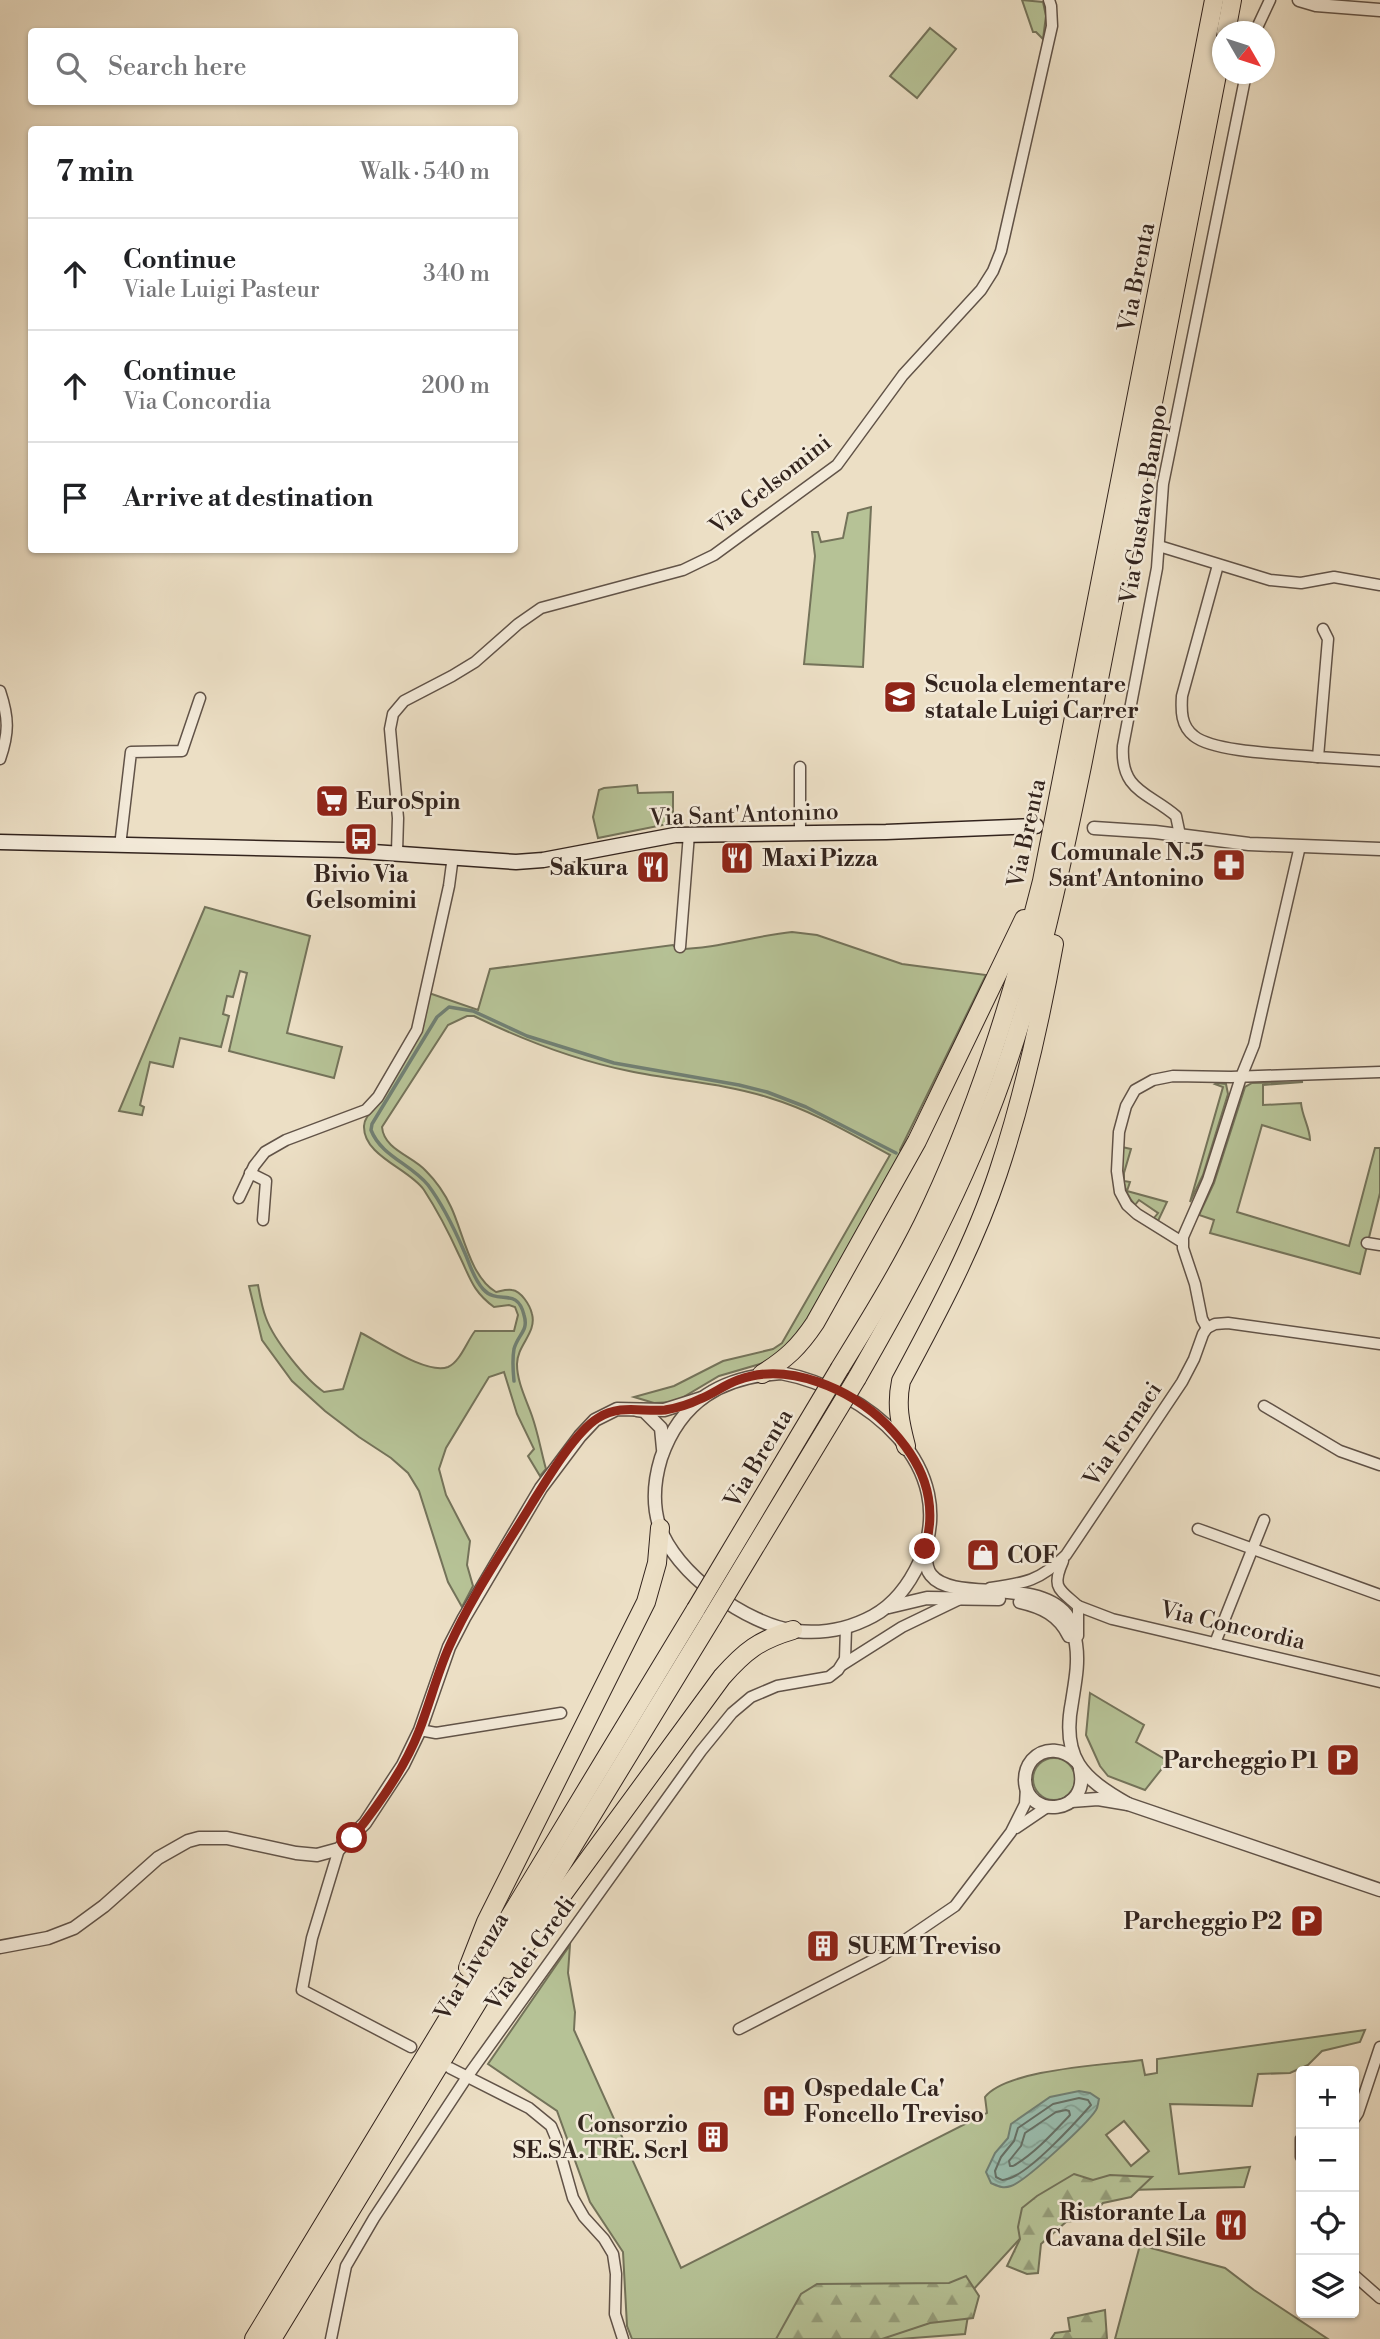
<!DOCTYPE html>
<meta charset="utf-8">
<style>
:root{--surface:#fff;--page:#f2f2f2;--text:#202124;--muted:#757577;--line:#e0e0e0}
body{margin:0;font-family:"Libre Bodoni",serif;background:var(--page);color:var(--text)}
.controls{position:absolute;right:21px;bottom:21px;display:grid;overflow:hidden;border-radius:7px;box-shadow:0 2px 5px #0004}
.controls button{width:63px;height:63px;display:grid;place-items:center;padding:0;border:0;border-bottom:2px solid var(--line);background:var(--surface);color:var(--text);font:35px sans-serif}
.compass{position:absolute;left:1212px;top:21px;width:63px;height:63px;border-radius:50%;background:var(--surface);box-shadow:0 2px 5px #0004;rotate:129deg}
.stop{position:absolute;width:21px;height:21px;margin:-16px;border:5px solid #8f2418;border-radius:50%;background:#fff}
.stop.end{background:#8f2418;border-color:#fff;box-shadow:0 2px 7px #0008}
.list{margin:0;padding:0;list-style:none}
h2{display:flex;justify-content:space-between;align-items:center;height:91px;margin:0;padding:0 28px;font-size:30px}
h2 small{font-size:23px;font-weight:400;color:var(--muted)}
.list li{display:grid;grid-template-columns:46px 1fr auto;gap:21px;align-items:center;box-sizing:border-box;height:112px;padding:0 28px;border-top:2px solid var(--line)}
.list b{display:block;font-size:26px;white-space:nowrap}
.list p{margin:0;font-size:23px;white-space:nowrap;color:var(--muted)}
.list em{font-size:23px;font-style:normal;color:var(--muted)}
.icon{flex:none;width:38px;height:38px;fill:none;stroke:currentColor;stroke-width:2;stroke-linecap:round;stroke-linejoin:round}
.map{position:relative;flex:none;width:1380px;height:2339px;overflow:hidden}
.search{position:absolute;background:var(--surface);box-shadow:0 2px 5px #0004;left:28px;top:28px;width:490px;height:77px;display:flex;align-items:center;gap:18px;box-sizing:border-box;padding:0 24px;border-radius:7px;color:var(--muted);font-size:26px}
.panel{position:absolute;background:var(--surface);box-shadow:0 2px 5px #0004;left:28px;top:126px;width:490px;height:427px;border-radius:7px}
.map>svg:first-child{display:block}
.green{fill:#b6c296;stroke:#74735a;stroke-width:2;fill-rule:evenodd}
.forest{fill:url(#forest-firs);stroke:#74735a;stroke-width:2}
.water{fill:url(#water-waves);stroke:#718074;stroke-width:2}
.lines{fill:none;stroke-linecap:round;stroke-linejoin:round}
.shore{stroke:#667066;stroke-width:2}
.stream{stroke:#718074;stroke-width:3.5}
.minor-casing{stroke:#615348;stroke-width:13}
.tertiary-casing{stroke:#615348;stroke-width:15}
.secondary-casing{stroke:#33241e;stroke-width:17}
.trunk-casing{stroke:#33241e;stroke-width:20}
.minor{stroke:#f3ead9;stroke-width:10}
.tertiary{stroke:#f3ead9;stroke-width:12}
.secondary{stroke:#f3ead9;stroke-width:14}
.trunk{stroke:#ecdfc5;stroke-width:18}
.trunk-bridge-casing{stroke:#33241e;stroke-width:20;stroke-linecap:butt}
.trunk-bridge{stroke:#ecdfc5;stroke-width:18}
.route{stroke:#8f2418;stroke-width:9}
.labels{text-anchor:middle;stroke-width:5;stroke-linejoin:round;paint-order:stroke}
.street-label{font-size:23px;fill:#33241e;stroke:#f3ead9}
.poi-label{font-size:23px;font-weight:bold;fill:#33241e;stroke:#f3ead9;text-anchor:start}
</style>
<div class="map">
<svg width="1380" height="2339" viewBox="0 0 1380 2339">
<defs>
<pattern id="forest-firs" width="22" height="20" patternUnits="userSpaceOnUse" patternTransform="scale(1.75)"><rect width="22" height="20" fill="#b6c296"/><path d="M5 1l3.5 6h-7zM16 11l3.5 6h-7z" fill="#959d7a"/></pattern>
<pattern id="water-waves" width="16" height="10" patternUnits="userSpaceOnUse" patternTransform="scale(1.75)"><rect width="16" height="10" fill="#9abdae"/><path d="M0 5q4-4 8 0t8 0" fill="none" stroke="#85a295"/></pattern>
</defs>
<rect width="100%" height="100%" fill="#ecdfc5"/>
<filter id="stains"><feTurbulence type="fractalNoise" baseFrequency=".00286" numOctaves="4"/><feColorMatrix values="0 0 0 0 .2 0 0 0 0 .09 0 0 0 0 .02 0 0 0 .5 -.17"/></filter>
<radialGradient id="worn" r=".72"><stop offset=".6" stop-color="#630" stop-opacity="0"/><stop offset="1" stop-color="#630" stop-opacity=".3"/></radialGradient>
<g class="green">
<path d="M1022,0L1043,2L1046,16L1043,39L1036,32H1033Z"/>
<path d="M930,28L956,49L917,98L890,76Z"/>
<path d="M871,507L863,667L804,664L815,556L812,532H818L821,542L843,538L848,513Z"/>
<path d="M637,785L638,793L673,792V823L598,838L593,817L599,790L604,788Z"/>
<path d="M205,907L310,936L287,1033L342,1047L334,1078L229,1051L247,973L240,971L233,997L227,996L223,1014L229,1016L221,1047L180,1038L173,1067L150,1062L140,1105L144,1107L142,1115L119,1111Z"/>
<path d="M792,932L817,935L902,964L986,975L900,1150L902,1154L801,1335L767,1362L719,1376L675,1402L654,1403L634,1397L674,1386L723,1361L773,1349L782,1343L890,1155C851,1134 813,1111 770,1098C724,1083 676,1081 629,1071C575,1060 523,1040 474,1016H467L448,1025L382,1127C384,1150 413,1156 426,1171C436,1181 445,1194 451,1207C463,1232 470,1277 496,1292C501,1291 507,1289 512,1290C521,1291 530,1305 532,1314C537,1333 517,1345 517,1364C517,1382 526,1399 532,1416C538,1433 541,1451 546,1469L540,1476L528,1456L534,1449L517,1414L504,1372L489,1377L446,1448L439,1469L446,1495L470,1541L467,1565L473,1586L462,1607L448,1582L419,1491L408,1473L391,1458L359,1437L325,1411L292,1381L262,1340L249,1286L258,1285C260,1296 262,1308 266,1318C274,1340 305,1379 324,1392L343,1389L361,1333C381,1343 427,1375 448,1367C460,1362 467,1341 475,1331H514L518,1315L515,1307L509,1305L494,1307C472,1291 470,1277 459,1255C449,1233 437,1210 424,1190C410,1169 363,1156 364,1126C364,1116 376,1108 381,1099C399,1066 413,1028 429,993L478,1010L490,969L673,945L677,949C716,949 753,936 792,932Z"/>
<path d="M1303,1082L1263,1085V1105L1301,1103C1302,1116 1310,1128 1310,1140L1262,1125L1237,1212L1349,1246L1375,1148H1380V1193L1360,1274L1210,1233L1214,1220L1199,1215L1214,1183L1245,1087L1252,1083Z"/>
<path d="M1217,1083L1226,1084L1228,1094L1203,1175L1190,1202L1223,1087L1215,1084Z"/>
<path d="M1122,1147L1131,1149L1124,1173V1181L1130,1182L1127,1191L1167,1202L1158,1221L1154,1218L1158,1213L1139,1200L1135,1205C1120,1188 1122,1168 1122,1147Z"/>
<path d="M1090,1693L1144,1725L1136,1742L1168,1761L1145,1790L1108,1776L1100,1766L1086,1735Z"/>
<circle cx="1054" cy="1779" r="21"/>
<path d="M570,1945L568,1973L575,2012L574,2030L681,2268L987,2113L985,2097C1007,2069 1106,2065 1142,2060L1145,2075L1157,2073V2059L1365,2030L1360,2042L1322,2051L1308,2065L1290,2073L1258,2074L1252,2106L1170,2104L1179,2174L1250,2167L1244,2187L1090,2191L1038,2219L972,2291L965,2334L900,2339H632L627,2326L623,2252L590,2202L557,2111L488,2064ZM1124,2121L1149,2151L1131,2166L1106,2135Z"/>
<path d="M1140,2245L1225,2268L1254,2290L1328,2339H1115Z"/>
</g>
<g class="forest">
<path d="M1074,2174L1093,2180L1110,2175L1152,2177L1131,2197L1103,2203L1090,2218L1066,2222L1041,2244L1038,2273L1027,2274L1007,2266L1020,2239L1018,2227L1022,2208L1037,2196Z"/>
<path d="M966,2276L979,2296L973,2318L930,2323L882,2339H776L801,2294L817,2284L949,2283Z"/>
<path d="M1105,2310L1107,2339H1051L1055,2333L1070,2331L1068,2318Z"/>
</g>
<path class="water" d="M1079,2091L1090,2093L1099,2099C1098,2103 1098,2107 1096,2110C1087,2124 1026,2181 1011,2186C1003,2189 998,2186 991,2183L986,2172L995,2153L1008,2138L1011,2124L1050,2097Z"/>
<g class="lines">
<g class="shore">
<path d="M1079,2098L1088,2100L1091,2105C1076,2122 1028,2175 1007,2179C1001,2181 1002,2180 996,2177L995,2171L1001,2157L1014,2141L1018,2128L1053,2104Z"/>
<path d="M1066,2110L1069,2111L1070,2115C1053,2133 1034,2154 1013,2166H1010L1009,2161L1021,2146L1025,2133L1056,2112Z"/>
</g>
<path class="stream" d="M514,1381C513,1371 512,1360 514,1349C518,1334 529,1331 524,1315C517,1286 498,1306 483,1289C473,1278 470,1264 464,1251C454,1228 443,1205 428,1185C411,1164 381,1156 371,1130L372,1124L437,1017L449,1007L473,1011L527,1036L614,1063L739,1085L767,1092L806,1107L896,1153"/>
<defs>
<g id="minor">
<path d="M1255,32L1270,0"/>
<path d="M1159,546L1270,580L1301,583L1334,577L1380,585"/>
<path d="M1218,565L1182,696C1181,711 1181,726 1194,736C1215,753 1290,754 1318,757"/>
<path d="M1323,629L1328,639L1318,757L1380,761"/>
<path d="M0,691C9,718 9,733 0,759"/>
<path d="M800,767V833"/>
<path d="M1180,835L1176,816C1148,792 1120,791 1123,746L1157,568L1163,484L1246,74"/>
<path d="M120,846L131,752L182,751L200,698"/>
<path d="M397,852L398,818L390,729L393,714L404,701L452,676L475,662L518,624L541,608L683,570L714,555L837,465L903,375L981,290L993,271L1001,251L1052,26L1051,6L1049,0"/>
<path d="M680,947L689,834"/>
<path d="M250,1173L266,1181L263,1220"/>
<path d="M239,1198L254,1166L265,1152L286,1140L366,1110L378,1097L417,1030L449,886L453,856"/>
<path d="M1182,1242L1137,1214L1127,1205L1120,1192L1117,1171L1119,1132L1126,1106L1135,1090L1153,1080L1173,1076L1231,1077L1380,1072"/>
<path d="M1367,1243L1380,1245"/>
<path d="M1207,1328L1202,1319L1195,1284L1183,1248V1237L1208,1180L1241,1077L1254,1045L1300,846"/>
<path d="M1207,1328L1215,1324L1228,1323L1380,1344"/>
<path d="M1264,1406L1340,1451L1380,1465"/>
<path d="M1198,1529L1380,1595"/>
<path d="M1063,1561C1051,1588 1059,1589 1078,1606V1636"/>
<path d="M990,1588C1025,1583 1040,1581 1066,1555L1182,1382L1194,1359L1203,1334L1207,1328"/>
<path d="M1078,1606L1112,1619L1380,1682"/>
<path d="M1215,1643L1264,1520"/>
<path d="M842,1665L902,1627L958,1600"/>
<path d="M420,1730L436,1733L561,1713"/>
<path d="M1016,1828L1047,1807"/>
<path d="M339,1849L312,1938L302,1990L411,2047"/>
<path d="M739,2029L883,1955L955,1906L1011,1832L1025,1804L1026,1788"/>
<path d="M450,2068L529,2108L551,2126L556,2138L573,2198L584,2217L604,2239L613,2254L616,2274L615,2314L623,2339"/>
<path d="M1354,2119L1358,2113L1380,2047"/>
<path d="M1301,2139V2157"/>
<path d="M1354,2275L1380,2298"/>
<path d="M331,2339L346,2266L374,2218L467,2077L701,1751L732,1713L751,1697L777,1686L829,1677L838,1670L845,1659L846,1628"/>
</g>
<g id="tertiary">
<path d="M1299,0L1316,5L1380,10"/>
<path d="M1094,828L1155,832L1249,844L1380,849"/>
<path d="M781,1373C866,1389 962,1466 920,1561C909,1585 895,1604 873,1616C849,1629 823,1634 796,1631C747,1625 674,1573 659,1525C652,1502 654,1481 661,1458C681,1400 722,1377 781,1373Z"/>
<path d="M637,1410L644,1411L661,1428L663,1449"/>
<path d="M925,1550C926,1558 925,1568 931,1575C953,1603 1035,1577 1066,1614C1073,1623 1074,1633 1076,1644C1079,1664 1075,1682 1072,1702C1061,1758 1082,1778 1128,1804"/>
<path d="M1020,1602C1042,1607 1059,1615 1069,1636"/>
<path d="M889,1607L927,1598L999,1599"/>
<path d="M1076,1761C1064,1749 1045,1746 1032,1760C1027,1766 1025,1773 1025,1780C1026,1820 1091,1815 1080,1769"/>
<path d="M1071,1801L1098,1799L1128,1804L1380,1890"/>
<path d="M0,1947L48,1938L74,1928L104,1906L158,1858L188,1841L199,1838H227L296,1853L317,1855L339,1849L365,1823L403,1765L420,1730L449,1647L464,1618L541,1488L580,1436L595,1420L617,1409L664,1410L702,1398"/>
</g>
<path id="secondary" d="M0,842L344,850L516,862L543,860L675,835L886,832L1036,826"/>
<g id="trunk">
<path d="M1226,32L1232,0"/>
<path d="M840,1368C869,1321 898,1274 923,1224C976,1115 1012,999 1042,881L1214,0"/>
<path d="M762,1374C786,1359 799,1347 815,1323L917,1141L1024,919"/>
<path d="M857,1378C912,1282 964,1186 1001,1081C1038,978 1060,873 1082,766L1222,49"/>
<path d="M906,1446C900,1423 896,1405 901,1381C937,1314 974,1245 998,1173C1023,1098 1040,1022 1054,944"/>
<path d="M468,1968L486,1922L646,1602L657,1563L660,1528"/>
<path d="M508,1969L722,1677C745,1651 759,1640 793,1630"/>
<path d="M254,2339L696,1609"/>
<path d="M272,2339L712,1618"/>
</g>
</defs>
<use href="#minor" class="minor-casing"/>
<use href="#tertiary" class="tertiary-casing"/>
<use href="#secondary" class="secondary-casing"/>
<use href="#trunk" class="trunk-casing"/>
<use href="#minor" class="minor"/>
<use href="#tertiary" class="tertiary"/>
<use href="#secondary" class="secondary"/>
<use href="#trunk" class="trunk"/>
<defs>
<g id="trunk-bridge">
<path d="M696,1609L840,1368"/>
<path d="M712,1618L857,1378"/>
</g>
</defs>
<use href="#trunk-bridge" class="trunk-bridge-casing"/>
<use href="#trunk-bridge" class="trunk-bridge"/>
</g>
<g class="lines">
<path class="route" d="M352,1838C378,1806 404,1770 419,1731C430,1703 437,1674 449,1647C471,1597 503,1551 531,1505C546,1481 575,1432 598,1418C620,1404 641,1412 665,1410C677,1408 690,1404 700,1399C713,1394 724,1385 738,1380C788,1361 851,1389 887,1425C922,1461 939,1499 925,1549"/>
</g>
<defs>
<symbol id="school-square" viewBox="-11 -11 22 22"><rect x="-9" y="-9" width="18" height="18" rx="4" fill="#8f2418" stroke="#f3ead9"/><path d="M0-5L7-2L0 1L-7-2ZM-4 1L0 2.5L4 1V4Q0 6-4 4Z" fill="#fff"/></symbol>
<symbol id="supermarket-square" viewBox="-11 -11 22 22"><rect x="-9" y="-9" width="18" height="18" rx="4" fill="#8f2418" stroke="#f3ead9"/><path d="M-6-5.5h2.5l.6 2H6L4.5 2H-2.5L-4.4-4H-6ZM-1.5 3.2a1.3 1.3 0 1 0 .1 0ZM3 3.2a1.3 1.3 0 1 0 .1 0Z" fill="#fff"/></symbol>
<symbol id="bus-square" viewBox="-11 -11 22 22"><rect x="-9" y="-9" width="18" height="18" rx="4" fill="#8f2418" stroke="#f3ead9"/><path d="M-5-6H5V4H4V6H2V4H-2V6H-4V4H-5ZM-3.5-4V0h7V-4ZM-3.5 1.2v1.5H-2V1.2ZM2 1.2v1.5H3.5V1.2Z" fill="#fff"/></symbol>
<symbol id="restaurant-square" viewBox="-11 -11 22 22"><rect x="-9" y="-9" width="18" height="18" rx="4" fill="#8f2418" stroke="#f3ead9"/><path d="M-5-6h1v4h1v-4h1v4h1v-4h1v5L-1.5 .5V6h-2V.5L-5-1ZM5-6V6H3V1.5H1.5Q1.5-4 5-6Z" fill="#fff"/></symbol>
<symbol id="pharmacy-square" viewBox="-11 -11 22 22"><rect x="-9" y="-9" width="18" height="18" rx="4" fill="#8f2418" stroke="#f3ead9"/><path d="M-2-6h4v4h4v4h-4v4h-4v-4h-4v-4h4Z" fill="#fff"/></symbol>
<symbol id="shop-square" viewBox="-11 -11 22 22"><rect x="-9" y="-9" width="18" height="18" rx="4" fill="#8f2418" stroke="#f3ead9"/><path d="M-5-2.5h2.3a2.7 3.5 0 0 1 5.4 0H5L5.5 6h-11ZM-1.5-2.5h3a1.5 2.3 0 0 0-3 0Z" fill="#fff"/></symbol>
<symbol id="parking-square" viewBox="-11 -11 22 22"><rect x="-9" y="-9" width="18" height="18" rx="4" fill="#8f2418" stroke="#f3ead9"/><path d="M-3.5-5.5H1a3.5 3.5 0 0 1 0 7H-1V5.5H-3.5ZM-1-3.4V-.6H.8a1.4 1.4 0 0 0 0-2.8Z" fill="#fff"/></symbol>
<symbol id="building-square" viewBox="-11 -11 22 22"><rect x="-9" y="-9" width="18" height="18" rx="4" fill="#8f2418" stroke="#f3ead9"/><path d="M-4-6H4V6H1V3H-1V6H-4ZM-2.5-4.3h1.7v1.8h-1.7ZM.8-4.3h1.7v1.8H.8ZM-2.5-1h1.7V.8h-1.7ZM.8-1h1.7V.8H.8Z" fill="#fff"/></symbol>
<symbol id="hospital-square" viewBox="-11 -11 22 22"><rect x="-9" y="-9" width="18" height="18" rx="4" fill="#8f2418" stroke="#f3ead9"/><path d="M-5-5h3v3.5h4V-5h3V5h-3V1.5h-4V5h-3Z" fill="#fff"/></symbol>
</defs>
<g fill-rule="evenodd">
<use href="#school-square" x="881" y="678" width="38" height="38"/>
<use href="#supermarket-square" x="313" y="782" width="38" height="38"/>
<use href="#bus-square" x="342" y="820" width="38" height="38"/>
<use href="#restaurant-square" x="718" y="839" width="38" height="38"/>
<use href="#pharmacy-square" x="1210" y="846" width="38" height="38"/>
<use href="#restaurant-square" x="634" y="848" width="38" height="38"/>
<use href="#shop-square" x="964" y="1536" width="38" height="38"/>
<use href="#parking-square" x="1324" y="1741" width="38" height="38"/>
<use href="#parking-square" x="1288" y="1902" width="38" height="38"/>
<use href="#building-square" x="804" y="1927" width="38" height="38"/>
<use href="#hospital-square" x="760" y="2082" width="38" height="38"/>
<use href="#building-square" x="694" y="2118" width="38" height="38"/>
<use href="#restaurant-square" x="1212" y="2206" width="38" height="38"/>
</g>
<g class="labels">
<g class="street-label">
<text transform="translate(1136 277) rotate(-79)" y="8">Via Brenta</text>
<text transform="translate(770 484) rotate(-38)" y="8">Via Gelsomini</text>
<text transform="translate(1143 504) rotate(-81)" y="8">Via Gustavo Bampo</text>
<text transform="translate(744 814) rotate(-2)" y="8">Via Sant'Antonino</text>
<text transform="translate(1026 833) rotate(-78)" y="8">Via Brenta</text>
<text transform="translate(1122 1434) rotate(-56)" y="8">Via Fornaci</text>
<text transform="translate(758 1458) rotate(-59)" y="8">Via Brenta</text>
<text transform="translate(1233 1625) rotate(13)" y="8">Via Concordia</text>
<text transform="translate(530 1953) rotate(-54)" y="8">Via dei Gredi</text>
<text transform="translate(471 1966) rotate(-59)" y="8">Via Livenza</text>
</g>
<g class="poi-label">
<text x="925" y="692">Scuola elementare<tspan x="925" dy="26">statale Luigi Carrer</tspan></text>
<text x="356" y="809">EuroSpin</text>
<text x="1204" y="860" text-anchor="end">Comunale N.5<tspan x="1204" dy="26">Sant'Antonino</tspan></text>
<text x="762" y="866">Maxi Pizza</text>
<text x="628" y="875" text-anchor="end">Sakura</text>
<text x="361" y="882" text-anchor="middle">Bivio Via<tspan x="361" dy="26">Gelsomini</tspan></text>
<text x="1007" y="1563">COF</text>
<text x="1318" y="1768" text-anchor="end">Parcheggio P1</text>
<text x="1282" y="1929" text-anchor="end">Parcheggio P2</text>
<text x="848" y="1954">SUEM Treviso</text>
<text x="804" y="2096">Ospedale Ca'<tspan x="804" dy="26">Foncello Treviso</tspan></text>
<text x="688" y="2132" text-anchor="end">Consorzio<tspan x="688" dy="26">SE.SA.TRE. Scrl</tspan></text>
<text x="1206" y="2220" text-anchor="end">Ristorante La<tspan x="1206" dy="26">Cavana del Sile</tspan></text>
</g>
</g>
<rect width="100%" height="100%" filter="url(#stains)"/>
<rect width="100%" height="100%" fill="url(#worn)"/>
</svg>
<div class="controls">
<button>+</button>
<button>−</button>
<button><svg class="icon" aria-label="locate" viewBox="0 0 24 24"><circle cx="12" cy="12" r="6"/><path d="M12 2v4M12 18v4M2 12h4M18 12h4"/></svg></button>
<button><svg class="icon" aria-label="layers" viewBox="0 0 24 24"><path d="M12 4l9 5-9 5-9-5zM3 14l9 5 9-5"/></svg></button>
</div>
<svg class="compass" viewBox="-18 -18 36 36"><path d="M0-13l5 13h-10z" fill="#e53935"/><path d="M0 13l5-13h-10z" fill="#757577"/></svg>
<div class="stop" style="left:352px;top:1838px"></div>
<div class="stop end" style="left:925px;top:1549px"></div>
<div class="search"><svg class="icon" aria-label="search" viewBox="0 0 24 24"><circle cx="10" cy="10" r="6"/><path d="M15 15l6 6"/></svg>Search here</div>
<section class="panel">
<h2>7 min<small>Walk · 540 m</small></h2>
<ul class="list">
<li><svg class="icon" aria-label="ahead" viewBox="0 0 24 24"><path d="M12 20V5M6 11l6-6 6 6"/></svg><div><b>Continue</b><p>Viale Luigi Pasteur</p></div><em>340 m</em></li>
<li><svg class="icon" aria-label="ahead" viewBox="0 0 24 24"><path d="M12 20V5M6 11l6-6 6 6"/></svg><div><b>Continue</b><p>Via Concordia</p></div><em>200 m</em></li>
<li><svg class="icon" aria-label="arrive" viewBox="0 0 24 24"><path d="M6 21V4h12l-3 4 3 4H6"/></svg><div><b>Arrive at destination</b></div></li>
</ul>
</section>
</div>
